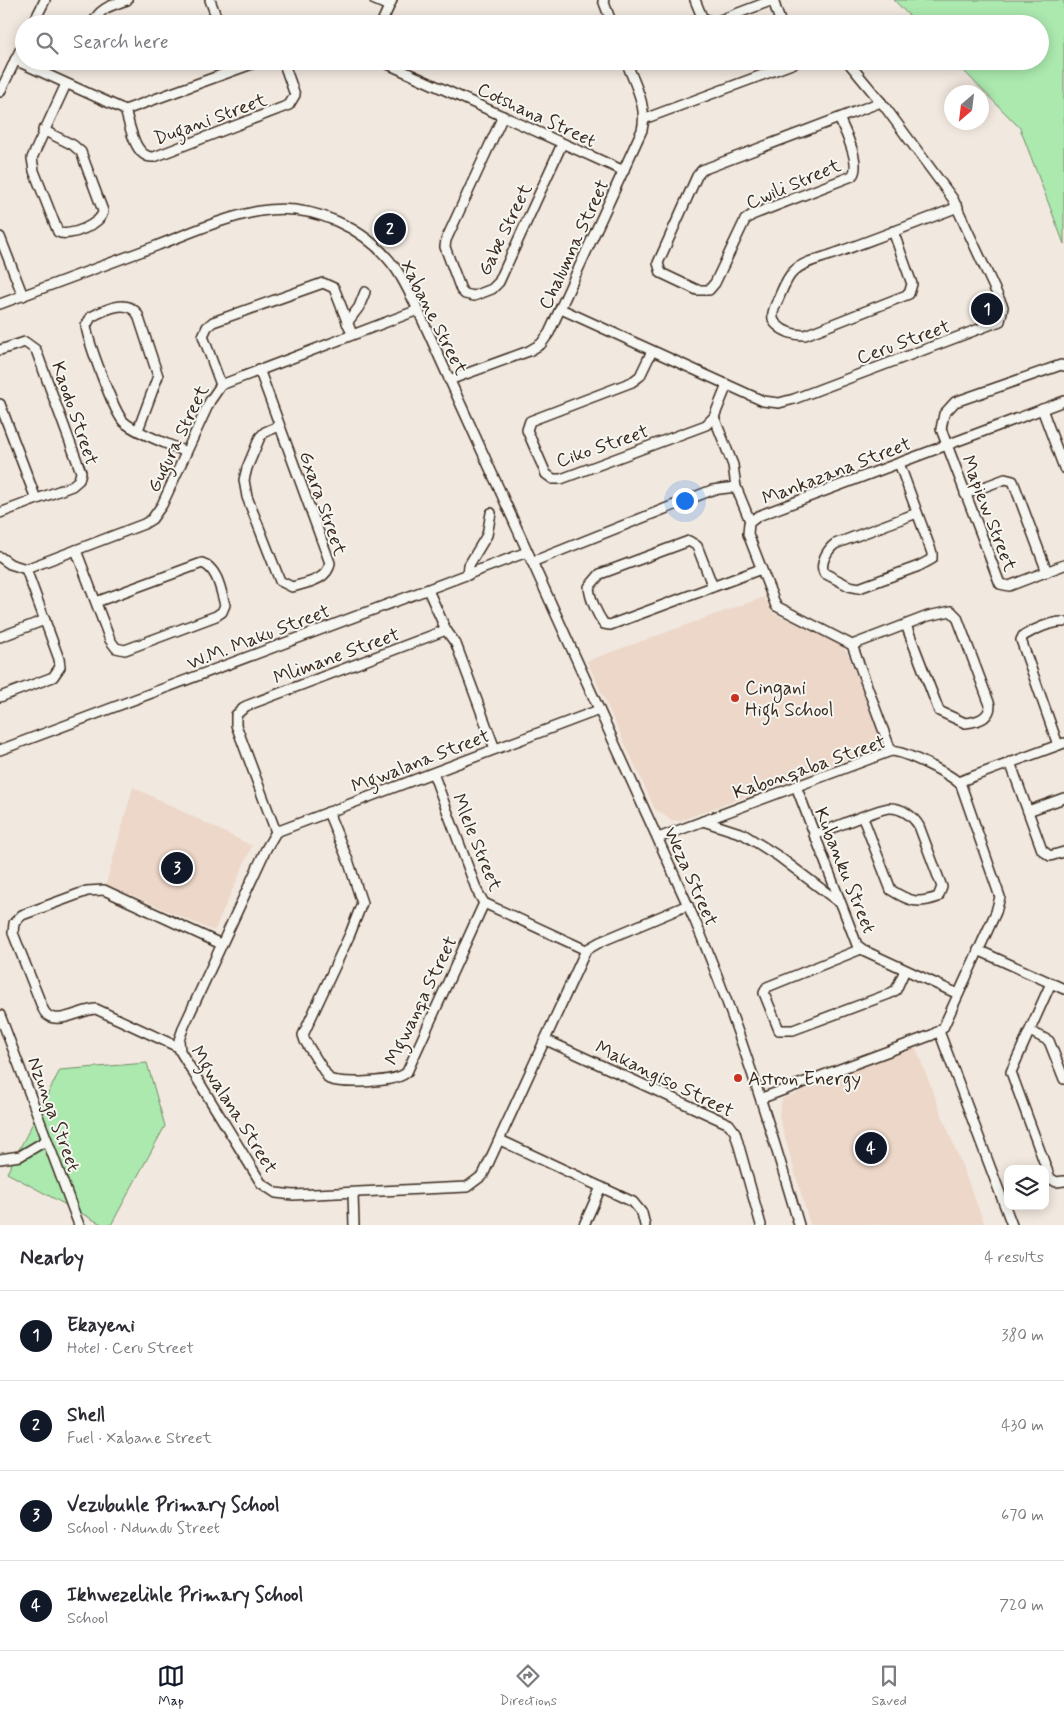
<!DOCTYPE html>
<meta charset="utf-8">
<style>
:root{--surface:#fff;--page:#f7f7f7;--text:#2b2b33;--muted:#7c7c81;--line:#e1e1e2;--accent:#111827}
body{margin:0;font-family:Mynerve,sans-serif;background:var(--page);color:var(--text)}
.controls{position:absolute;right:15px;bottom:15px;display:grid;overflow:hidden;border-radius:10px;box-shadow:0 2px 12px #0003}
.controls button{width:45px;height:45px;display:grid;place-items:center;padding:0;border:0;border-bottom:1px solid var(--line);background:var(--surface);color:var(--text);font:25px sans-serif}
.compass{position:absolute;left:944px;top:85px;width:45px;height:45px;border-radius:50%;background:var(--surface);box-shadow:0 2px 12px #0003;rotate:208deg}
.you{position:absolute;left:684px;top:500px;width:18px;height:18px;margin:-12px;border:4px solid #fff;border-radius:50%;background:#1a73e8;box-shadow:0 0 0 8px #1a73e833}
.badge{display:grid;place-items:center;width:32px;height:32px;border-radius:50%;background:var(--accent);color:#fff;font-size:16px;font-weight:700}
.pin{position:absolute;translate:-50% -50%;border:2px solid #fff;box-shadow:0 1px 5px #0006}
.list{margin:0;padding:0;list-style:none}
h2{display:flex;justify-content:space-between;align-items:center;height:65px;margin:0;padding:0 20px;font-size:21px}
h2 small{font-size:16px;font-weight:400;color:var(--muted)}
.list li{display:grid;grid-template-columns:32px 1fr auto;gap:15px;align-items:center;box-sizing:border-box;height:90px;padding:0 20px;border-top:1px solid var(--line)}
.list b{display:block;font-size:19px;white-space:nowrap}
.list p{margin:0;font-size:16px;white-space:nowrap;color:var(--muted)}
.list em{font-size:16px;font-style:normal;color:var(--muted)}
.icon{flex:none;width:28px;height:28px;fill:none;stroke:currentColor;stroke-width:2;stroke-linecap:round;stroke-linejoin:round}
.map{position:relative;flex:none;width:1064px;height:1225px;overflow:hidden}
.search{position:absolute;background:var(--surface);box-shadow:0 2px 12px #0003;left:15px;right:15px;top:15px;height:55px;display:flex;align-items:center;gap:12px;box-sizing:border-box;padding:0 18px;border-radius:28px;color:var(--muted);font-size:19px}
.sheet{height:425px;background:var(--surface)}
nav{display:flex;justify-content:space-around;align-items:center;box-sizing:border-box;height:70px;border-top:1px solid var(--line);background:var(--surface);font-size:14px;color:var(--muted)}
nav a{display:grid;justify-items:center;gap:2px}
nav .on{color:var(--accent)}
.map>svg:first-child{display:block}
.built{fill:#ecd7c8}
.green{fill:#abe9af;stroke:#738a66}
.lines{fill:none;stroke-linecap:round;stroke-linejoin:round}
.minor-casing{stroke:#3b2a1e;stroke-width:12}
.minor{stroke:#f6f6f2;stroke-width:9}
.poi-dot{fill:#c8321e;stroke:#f6f6f2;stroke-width:2}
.labels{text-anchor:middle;stroke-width:4;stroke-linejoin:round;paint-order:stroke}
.street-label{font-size:19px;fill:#3b2a1e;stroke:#f6f6f2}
.poi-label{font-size:19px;fill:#3b2a1e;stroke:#f6f6f2;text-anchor:start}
</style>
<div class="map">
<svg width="1064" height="1225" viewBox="0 0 1064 1225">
<rect width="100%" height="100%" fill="#f1e8df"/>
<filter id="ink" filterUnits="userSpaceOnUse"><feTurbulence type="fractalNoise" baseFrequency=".02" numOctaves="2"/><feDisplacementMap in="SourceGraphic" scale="10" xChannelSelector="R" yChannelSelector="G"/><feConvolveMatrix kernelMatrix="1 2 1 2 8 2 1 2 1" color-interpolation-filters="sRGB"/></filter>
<g filter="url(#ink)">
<g class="built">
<path d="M764,597L773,613L836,640L847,652L880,735L876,748L679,821L671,820L655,809L587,661Z"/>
<path d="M133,787L252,846L214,931L106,884Z"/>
<path d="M915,1046L985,1225H810L779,1116L782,1099Z"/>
</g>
<g class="green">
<path d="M894,0H1064V244L1020,128L954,61H1040V24H917Z"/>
<path d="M147,1063L165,1126L111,1225H103L7,1173L60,1070Z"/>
</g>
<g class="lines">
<defs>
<g id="minor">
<path d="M210,0L219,24"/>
<path d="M375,0L389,6"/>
<path d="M603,0L612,24"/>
<path d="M695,0L702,17L712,23L773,0"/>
<path d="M773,0L781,24"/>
<path d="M33,24L45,0"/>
<path d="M93,24C98,8 113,5 127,0"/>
<path d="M381,24L392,0"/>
<path d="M15,60L125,110L260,61"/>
<path d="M381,61L624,171"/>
<path d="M0,92L24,42"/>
<path d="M125,110C130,124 134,159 154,157L289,105L295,95L283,61"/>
<path d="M503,116L446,240L445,247L461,290L465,294L474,296L492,289L499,282L562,144"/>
<path d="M839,118C845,131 862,165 852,176L752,215L745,220L715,283L709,290H697L661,273L658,263L697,176L702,170L881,102"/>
<path d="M644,119L800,61"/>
<path d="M43,130L73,145L81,152L103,211C102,224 69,238 58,232L34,171L32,158L66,84"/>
<path d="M893,231L912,284L909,294L805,335C795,335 784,332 777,325C770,319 773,311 776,304C781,294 785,279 794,271C804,261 823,258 836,253C876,238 917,223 958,207"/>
<path d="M0,237L23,296"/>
<path d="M0,304C52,285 104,265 156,246C190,233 225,217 260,211C312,202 367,228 396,269C405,282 411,296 418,310L695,921C737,1020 769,1122 799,1225"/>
<path d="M561,309L763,401L779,403L794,399L1000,321L1003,307L953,199L885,107L847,61"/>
<path d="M347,323L359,307L365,292"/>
<path d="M0,350L25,342L36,350L81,472L79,480L72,486L0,513"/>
<path d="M652,351L640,376L632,382L530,421L527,430L546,474L553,479H561L706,425L714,417L727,385"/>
<path d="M1064,366L1061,365L955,402L944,414L941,429L1000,584L1009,586L1064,565"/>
<path d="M259,369L330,563C328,580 306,583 292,587L280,581L247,497L244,480L247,468L260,437L265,432L279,426"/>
<path d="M449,380L529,351L541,344L549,333L642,130C648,106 634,83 626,61"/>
<path d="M221,385L203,336L207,327L213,322L323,283L334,288L352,334"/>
<path d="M0,404L36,499"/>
<path d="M1042,409L1064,468"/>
<path d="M714,417L733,465L736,487L750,521"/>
<path d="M138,430L158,376L138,315C128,298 106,309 91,317L86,326C88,341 114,413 124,422C136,433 171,445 186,452"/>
<path d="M899,463L932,553V559L919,566L859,588L849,586L824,573C819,563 828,549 835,544L917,513"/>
<path d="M965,494L1005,479L1013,481L1047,572"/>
<path d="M76,550L110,640L116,648L125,650L216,616L222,612L225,605C221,592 218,568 202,563L96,602"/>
<path d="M0,557L10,564L26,569L144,524L152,519L162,505L210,401L221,385L418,310"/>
<path d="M532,562L712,490L736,487"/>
<path d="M468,575L469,565L487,535L491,513"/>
<path d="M713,587L697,546L689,541L600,574L589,587C590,599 597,614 604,624L610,625L761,569"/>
<path d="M428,590L446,630"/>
<path d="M0,637L45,620"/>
<path d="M852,645L928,616L951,611L957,617L990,705C990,719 976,722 965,723L939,711L906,625"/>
<path d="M0,697L53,677L60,667L59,659L26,569"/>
<path d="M599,710L276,832L266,849L184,1026L179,1040L180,1051L261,1183L276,1193L293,1195L467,1187L483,1175L586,950L600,942L688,905"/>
<path d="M1058,745L1021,640L1023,636C1033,630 1052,621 1064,622"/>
<path d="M0,750L527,552"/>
<path d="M891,751L852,645L776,606L748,534L749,523L758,516L1064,401"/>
<path d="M1010,762L1042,850L1050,856L1064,852"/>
<path d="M433,773L477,891L484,903L586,950"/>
<path d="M958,782L1064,743"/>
<path d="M796,786L857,945L865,951L958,994"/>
<path d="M1028,811L1064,798"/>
<path d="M328,812L349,863L362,903L350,934L303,1035L305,1041L329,1079C343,1084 397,1083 407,1072L484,903"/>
<path d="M703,821L743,834L778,856L840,903"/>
<path d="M276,832L236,725V715L246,706L446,630L456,644L495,749"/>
<path d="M814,835C829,830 879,808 890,808C902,808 913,816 919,826L942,887L938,897C918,904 910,902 891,890L863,818"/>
<path d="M658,838L891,751C906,752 951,774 961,785L1000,897L996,912L943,1028L932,1035L762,1098"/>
<path d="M861,949L767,987L764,993L779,1030H793L889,994L896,990L905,970"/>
<path d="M978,950L1064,989"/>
<path d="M1051,983L1011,1072L1050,1178L1056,1182L1064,1181"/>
<path d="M0,1015L79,1225"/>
<path d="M939,1031L1012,1225"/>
<path d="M1030,1031L1049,1041L1064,1079"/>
<path d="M546,1040L729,1124L735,1132L761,1225"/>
<path d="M178,1047L96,1009C81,1009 52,1030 43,1009L13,933L14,923L22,915L87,891L104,890L221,944"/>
<path d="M500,1140L633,1202L642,1213L645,1225"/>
<path d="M0,1159L20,1156L47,1140"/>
<path d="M353,1193L354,1225"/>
<path d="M584,1225L601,1187"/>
</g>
</defs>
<use href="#minor" class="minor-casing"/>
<use href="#minor" class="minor"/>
</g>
</g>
<g class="poi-dot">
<circle cx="735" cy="698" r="5"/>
<circle cx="738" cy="1078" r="5"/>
</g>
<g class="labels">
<g class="street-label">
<text transform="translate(537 114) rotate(25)" y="7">Cotshana Street</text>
<text transform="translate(210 118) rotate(-20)" y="7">Dugani Street</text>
<text transform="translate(793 183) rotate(-23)" y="7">Cwili Street</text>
<text transform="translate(504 229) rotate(-64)" y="7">Gabe Street</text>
<text transform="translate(573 244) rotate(-65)" y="7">Chalumna Street</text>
<text transform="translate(435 317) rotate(63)" y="7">Xabane Street</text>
<text transform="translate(903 341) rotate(-20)" y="7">Ceru Street</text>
<text transform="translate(76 413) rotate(71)" y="7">Kaodo Street</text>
<text transform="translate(177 438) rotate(-64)" y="7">Gugura Street</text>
<text transform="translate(602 445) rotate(-19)" y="7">Ciko Street</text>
<text transform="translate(836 470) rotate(-21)" y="7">Mankazana Street</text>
<text transform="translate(324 503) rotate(71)" y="7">Gxara Street</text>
<text transform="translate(990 513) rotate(69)" y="7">Mapiew Street</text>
<text transform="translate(258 636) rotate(-21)" y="7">W.M. Maku Street</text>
<text transform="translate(336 655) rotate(-20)" y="7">Mlimane Street</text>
<text transform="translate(420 760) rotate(-21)" y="7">Mgwalana Street</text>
<text transform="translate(809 766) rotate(-19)" y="7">Kabonqaba Street</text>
<text transform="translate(478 842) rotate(68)" y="7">Mlele Street</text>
<text transform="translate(846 870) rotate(68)" y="7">Kubanku Street</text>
<text transform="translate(692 876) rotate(66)" y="7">Weza Street</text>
<text transform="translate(420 1000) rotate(-64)" y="7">Mgwanqa Street</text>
<text transform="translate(665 1078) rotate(26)" y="7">Makangiso Street</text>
<text transform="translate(235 1109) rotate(58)" y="7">Mgwalana Street</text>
<text transform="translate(55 1114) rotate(70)" y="7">Nzunga Street</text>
</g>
<g class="poi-label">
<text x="745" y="694">Cingani<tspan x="745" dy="22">High School</tspan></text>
<text x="748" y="1085">Astron Energy</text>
</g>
</g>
</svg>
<div class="controls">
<button><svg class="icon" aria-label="layers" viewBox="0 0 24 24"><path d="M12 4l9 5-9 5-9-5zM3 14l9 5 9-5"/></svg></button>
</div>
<svg class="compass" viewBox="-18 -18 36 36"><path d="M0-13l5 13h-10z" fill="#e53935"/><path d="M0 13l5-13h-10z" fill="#7c7c81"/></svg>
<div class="you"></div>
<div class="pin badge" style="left:987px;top:309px">1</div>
<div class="pin badge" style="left:390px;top:229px">2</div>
<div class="pin badge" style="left:177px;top:868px">3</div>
<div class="pin badge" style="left:871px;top:1148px">4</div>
<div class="search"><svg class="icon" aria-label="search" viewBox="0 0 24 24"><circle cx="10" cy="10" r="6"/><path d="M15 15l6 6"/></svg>Search here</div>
</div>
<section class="sheet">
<h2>Nearby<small>4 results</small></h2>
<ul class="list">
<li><span class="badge">1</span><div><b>Ekayeni</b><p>Hotel · Ceru Street</p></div><em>380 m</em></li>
<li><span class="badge">2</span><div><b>Shell</b><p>Fuel · Xabane Street</p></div><em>430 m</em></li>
<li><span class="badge">3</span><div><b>Vezubuhle Primary School</b><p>School · Ndundu Street</p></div><em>670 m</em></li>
<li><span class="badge">4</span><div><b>Ikhwezelihle Primary School</b><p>School</p></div><em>720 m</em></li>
</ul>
</section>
<nav>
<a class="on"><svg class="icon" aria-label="map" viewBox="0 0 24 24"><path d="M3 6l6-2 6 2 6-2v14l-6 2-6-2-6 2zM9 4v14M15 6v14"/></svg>Map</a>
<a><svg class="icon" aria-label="directions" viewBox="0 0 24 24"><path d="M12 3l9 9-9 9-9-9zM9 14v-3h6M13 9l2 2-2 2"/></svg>Directions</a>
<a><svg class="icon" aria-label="saved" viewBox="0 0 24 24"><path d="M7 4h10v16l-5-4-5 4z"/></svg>Saved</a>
</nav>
